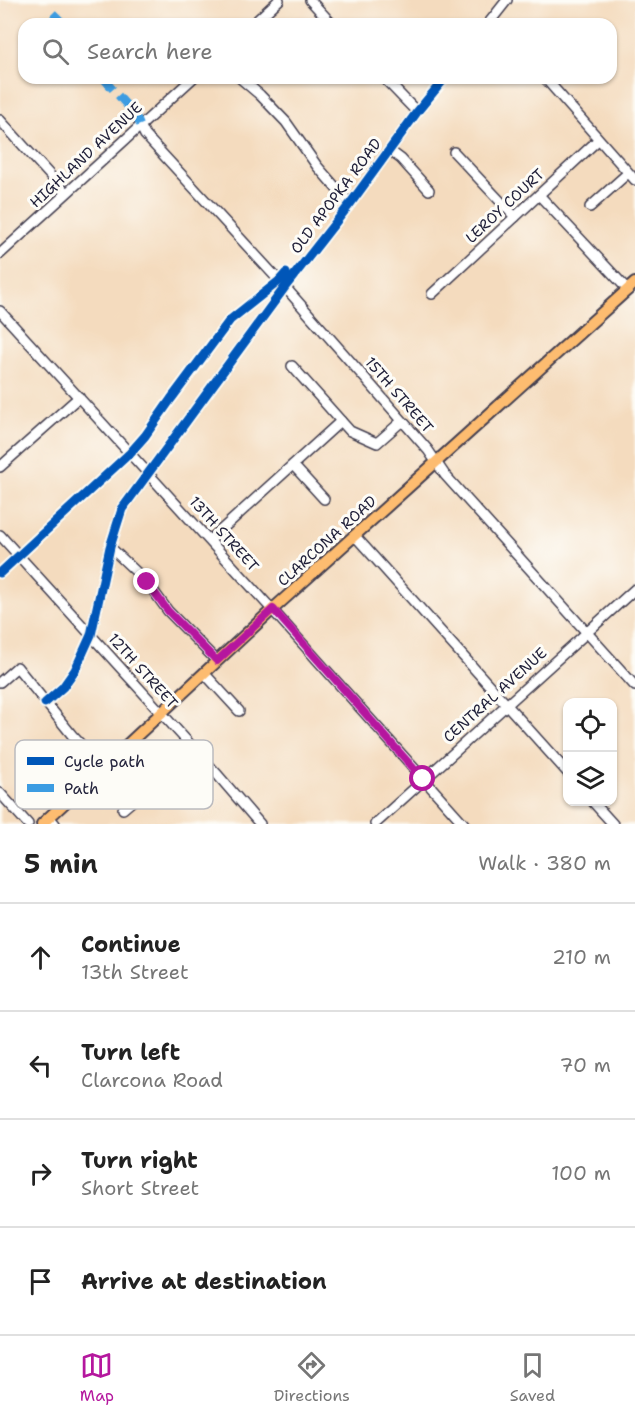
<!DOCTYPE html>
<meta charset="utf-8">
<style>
:root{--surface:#fff;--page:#f6f6f6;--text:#222;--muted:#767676;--line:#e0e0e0;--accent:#b5179e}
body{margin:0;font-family:"Shantell Sans",sans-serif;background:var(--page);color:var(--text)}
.controls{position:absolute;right:18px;bottom:18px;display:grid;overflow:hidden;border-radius:12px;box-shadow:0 2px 4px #0004}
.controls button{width:54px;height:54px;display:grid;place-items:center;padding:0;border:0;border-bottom:2px solid var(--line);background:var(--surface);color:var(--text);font:30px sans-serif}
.stop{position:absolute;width:18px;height:18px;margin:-14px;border:4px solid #b5179e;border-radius:50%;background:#fff}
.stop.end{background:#b5179e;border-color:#fff;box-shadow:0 2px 6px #0008}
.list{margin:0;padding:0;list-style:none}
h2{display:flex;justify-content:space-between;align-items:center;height:78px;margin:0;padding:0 24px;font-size:26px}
h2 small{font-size:20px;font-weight:400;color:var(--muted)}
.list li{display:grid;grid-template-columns:39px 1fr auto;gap:18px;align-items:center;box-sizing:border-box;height:108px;padding:0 24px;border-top:2px solid var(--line)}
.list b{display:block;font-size:22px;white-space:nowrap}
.list p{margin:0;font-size:20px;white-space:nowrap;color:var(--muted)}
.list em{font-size:20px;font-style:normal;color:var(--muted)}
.icon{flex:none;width:33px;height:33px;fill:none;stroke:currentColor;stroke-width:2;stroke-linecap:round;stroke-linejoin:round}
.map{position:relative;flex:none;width:635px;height:824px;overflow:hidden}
.search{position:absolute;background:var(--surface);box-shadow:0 2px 4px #0004;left:18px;right:18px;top:18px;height:66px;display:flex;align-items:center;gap:15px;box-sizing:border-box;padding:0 21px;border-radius:18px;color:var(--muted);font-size:22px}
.sheet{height:510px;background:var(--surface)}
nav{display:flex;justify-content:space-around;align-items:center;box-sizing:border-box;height:84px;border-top:2px solid var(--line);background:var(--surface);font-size:16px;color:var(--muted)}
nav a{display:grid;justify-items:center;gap:3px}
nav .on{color:var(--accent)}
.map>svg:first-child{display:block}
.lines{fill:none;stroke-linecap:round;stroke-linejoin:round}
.minor-casing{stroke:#423e4f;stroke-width:12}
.major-casing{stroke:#423e4f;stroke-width:14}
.minor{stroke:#fff;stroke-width:9}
.major{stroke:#fdbc70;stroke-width:10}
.quiet{stroke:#3c9ce2;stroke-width:8;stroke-dasharray:15 8;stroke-linecap:butt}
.cycleway-casing{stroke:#fdfcf7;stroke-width:13}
.cycleway{stroke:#0057b8;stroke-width:9}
.route{stroke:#b5179e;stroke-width:8}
.labels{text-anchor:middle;stroke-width:6;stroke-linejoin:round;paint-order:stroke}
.street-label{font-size:15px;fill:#22223b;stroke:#fdfcf7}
.key{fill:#fdfcf7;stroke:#bbbbbf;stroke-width:1.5}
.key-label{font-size:16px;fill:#22223b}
</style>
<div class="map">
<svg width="635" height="824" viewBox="0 0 635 824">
<rect width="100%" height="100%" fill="#fdfcf7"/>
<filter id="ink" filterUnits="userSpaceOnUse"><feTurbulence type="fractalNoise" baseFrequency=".0167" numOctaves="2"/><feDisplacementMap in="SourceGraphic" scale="12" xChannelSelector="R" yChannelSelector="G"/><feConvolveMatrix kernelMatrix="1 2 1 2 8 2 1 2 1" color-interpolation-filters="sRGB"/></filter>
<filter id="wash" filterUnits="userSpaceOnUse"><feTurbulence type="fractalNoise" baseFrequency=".008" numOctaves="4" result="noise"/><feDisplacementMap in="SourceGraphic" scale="24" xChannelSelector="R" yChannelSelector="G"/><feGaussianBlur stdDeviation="1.35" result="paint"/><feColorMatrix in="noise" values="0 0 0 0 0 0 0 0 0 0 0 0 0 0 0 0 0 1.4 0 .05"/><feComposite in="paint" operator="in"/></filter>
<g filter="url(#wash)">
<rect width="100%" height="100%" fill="#f4dbbe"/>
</g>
<g filter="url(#ink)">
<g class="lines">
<defs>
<g id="minor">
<path d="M310,0L332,24"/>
<path d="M253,24L279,0"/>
<path d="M488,24L507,0"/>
<path d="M240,78L260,95L286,122L317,166L350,204"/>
<path d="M384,78L417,112"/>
<path d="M545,78L635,180"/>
<path d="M0,120L66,193"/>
<path d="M140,125L145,135L285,287L428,450L445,475L635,686"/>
<path d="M389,150L401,159L429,190"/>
<path d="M454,152L515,217"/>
<path d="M539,195L628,290"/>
<path d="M590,207L628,173"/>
<path d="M0,254L193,78"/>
<path d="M432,294L598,140"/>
<path d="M0,311L268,605L464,824"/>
<path d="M341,421L350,431L377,443L402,421"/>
<path d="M293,465L324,499"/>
<path d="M0,467L79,397"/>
<path d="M0,535L216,773L260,824"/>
<path d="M355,536L568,773"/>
<path d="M210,540L341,421L292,366"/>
<path d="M110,547L147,582L168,611L217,661"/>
<path d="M204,673L239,711"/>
<path d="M0,682L17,667L72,735L103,768"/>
<path d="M45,703L63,687L75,670L91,635L110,547L122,509L285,287L350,204L417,112L445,78"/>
<path d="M107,764L137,797L123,809"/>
<path d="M0,793L28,824"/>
<path d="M593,802L613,824"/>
<path d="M49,817L55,824"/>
<path d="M375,824L635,589"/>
</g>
<path id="major" d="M42,824L273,609L635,283"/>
</defs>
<use href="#minor" class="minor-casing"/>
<use href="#major" class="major-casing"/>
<use href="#minor" class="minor"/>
<use href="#major" class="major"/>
<g class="quiet">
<path d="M53,13L64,24"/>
<path d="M103,78L136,116L140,125"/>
</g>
<defs>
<g id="cycleway">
<path d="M0,573L130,453L145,436L171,399L230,320L279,281L286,273"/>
<path d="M45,703L63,687L75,670L91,635L110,547L122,509L285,287L350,204L417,112L445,78"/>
</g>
</defs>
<use href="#cycleway" class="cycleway-casing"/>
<use href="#cycleway" class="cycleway"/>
</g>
</g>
<g class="lines" filter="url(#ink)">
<path class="route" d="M147,582L168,611L217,661L273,609L423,779"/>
</g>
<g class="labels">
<g class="street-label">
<text transform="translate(86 155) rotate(-43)" y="5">HIGHLAND AVENUE</text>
<text transform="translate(336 196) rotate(-53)" y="5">OLD APOPKA ROAD</text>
<text transform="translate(505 206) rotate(-43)" y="5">LEROY COURT</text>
<text transform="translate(399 395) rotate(49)" y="5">15TH STREET</text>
<text transform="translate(224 534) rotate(48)" y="5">13TH STREET</text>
<text transform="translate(327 541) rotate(-42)" y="5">CLARCONA ROAD</text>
<text transform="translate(143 671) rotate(48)" y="5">12TH STREET</text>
<text transform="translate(495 695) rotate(-42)" y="5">CENTRAL AVENUE</text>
</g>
</g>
<rect x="15" y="740" width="198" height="69" rx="9" class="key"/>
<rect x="27" y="757" width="27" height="8" fill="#0057b8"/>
<rect x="27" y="784" width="27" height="8" fill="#3c9ce2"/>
<g class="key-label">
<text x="64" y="767">Cycle path</text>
<text x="64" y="794">Path</text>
</g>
</svg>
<div class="controls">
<button><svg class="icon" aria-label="locate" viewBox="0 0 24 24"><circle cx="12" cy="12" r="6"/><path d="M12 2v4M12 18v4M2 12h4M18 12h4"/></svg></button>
<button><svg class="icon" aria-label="layers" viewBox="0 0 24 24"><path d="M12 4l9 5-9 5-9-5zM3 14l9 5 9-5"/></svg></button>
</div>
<div class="stop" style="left:423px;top:779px"></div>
<div class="stop end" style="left:147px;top:582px"></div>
<div class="search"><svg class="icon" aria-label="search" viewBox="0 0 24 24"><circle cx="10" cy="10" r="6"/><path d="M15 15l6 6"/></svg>Search here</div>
</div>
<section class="sheet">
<h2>5 min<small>Walk · 380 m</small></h2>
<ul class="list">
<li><svg class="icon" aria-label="ahead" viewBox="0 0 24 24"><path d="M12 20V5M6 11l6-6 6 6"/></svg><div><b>Continue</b><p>13th Street</p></div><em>210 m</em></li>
<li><svg class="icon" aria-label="left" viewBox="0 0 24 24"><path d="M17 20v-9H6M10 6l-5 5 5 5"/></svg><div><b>Turn left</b><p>Clarcona Road</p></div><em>70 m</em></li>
<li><svg class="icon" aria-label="right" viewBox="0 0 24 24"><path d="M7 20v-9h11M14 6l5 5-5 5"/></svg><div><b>Turn right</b><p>Short Street</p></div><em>100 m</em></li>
<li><svg class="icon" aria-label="arrive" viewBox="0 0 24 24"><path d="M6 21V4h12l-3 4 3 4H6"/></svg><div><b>Arrive at destination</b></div></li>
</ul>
</section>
<nav>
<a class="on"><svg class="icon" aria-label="map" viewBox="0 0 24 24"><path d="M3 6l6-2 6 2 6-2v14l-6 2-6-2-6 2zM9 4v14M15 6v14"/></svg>Map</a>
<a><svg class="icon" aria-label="directions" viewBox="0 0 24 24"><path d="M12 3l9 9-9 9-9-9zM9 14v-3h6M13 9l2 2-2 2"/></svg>Directions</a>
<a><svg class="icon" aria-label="saved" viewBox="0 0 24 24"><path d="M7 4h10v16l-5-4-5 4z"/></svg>Saved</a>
</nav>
